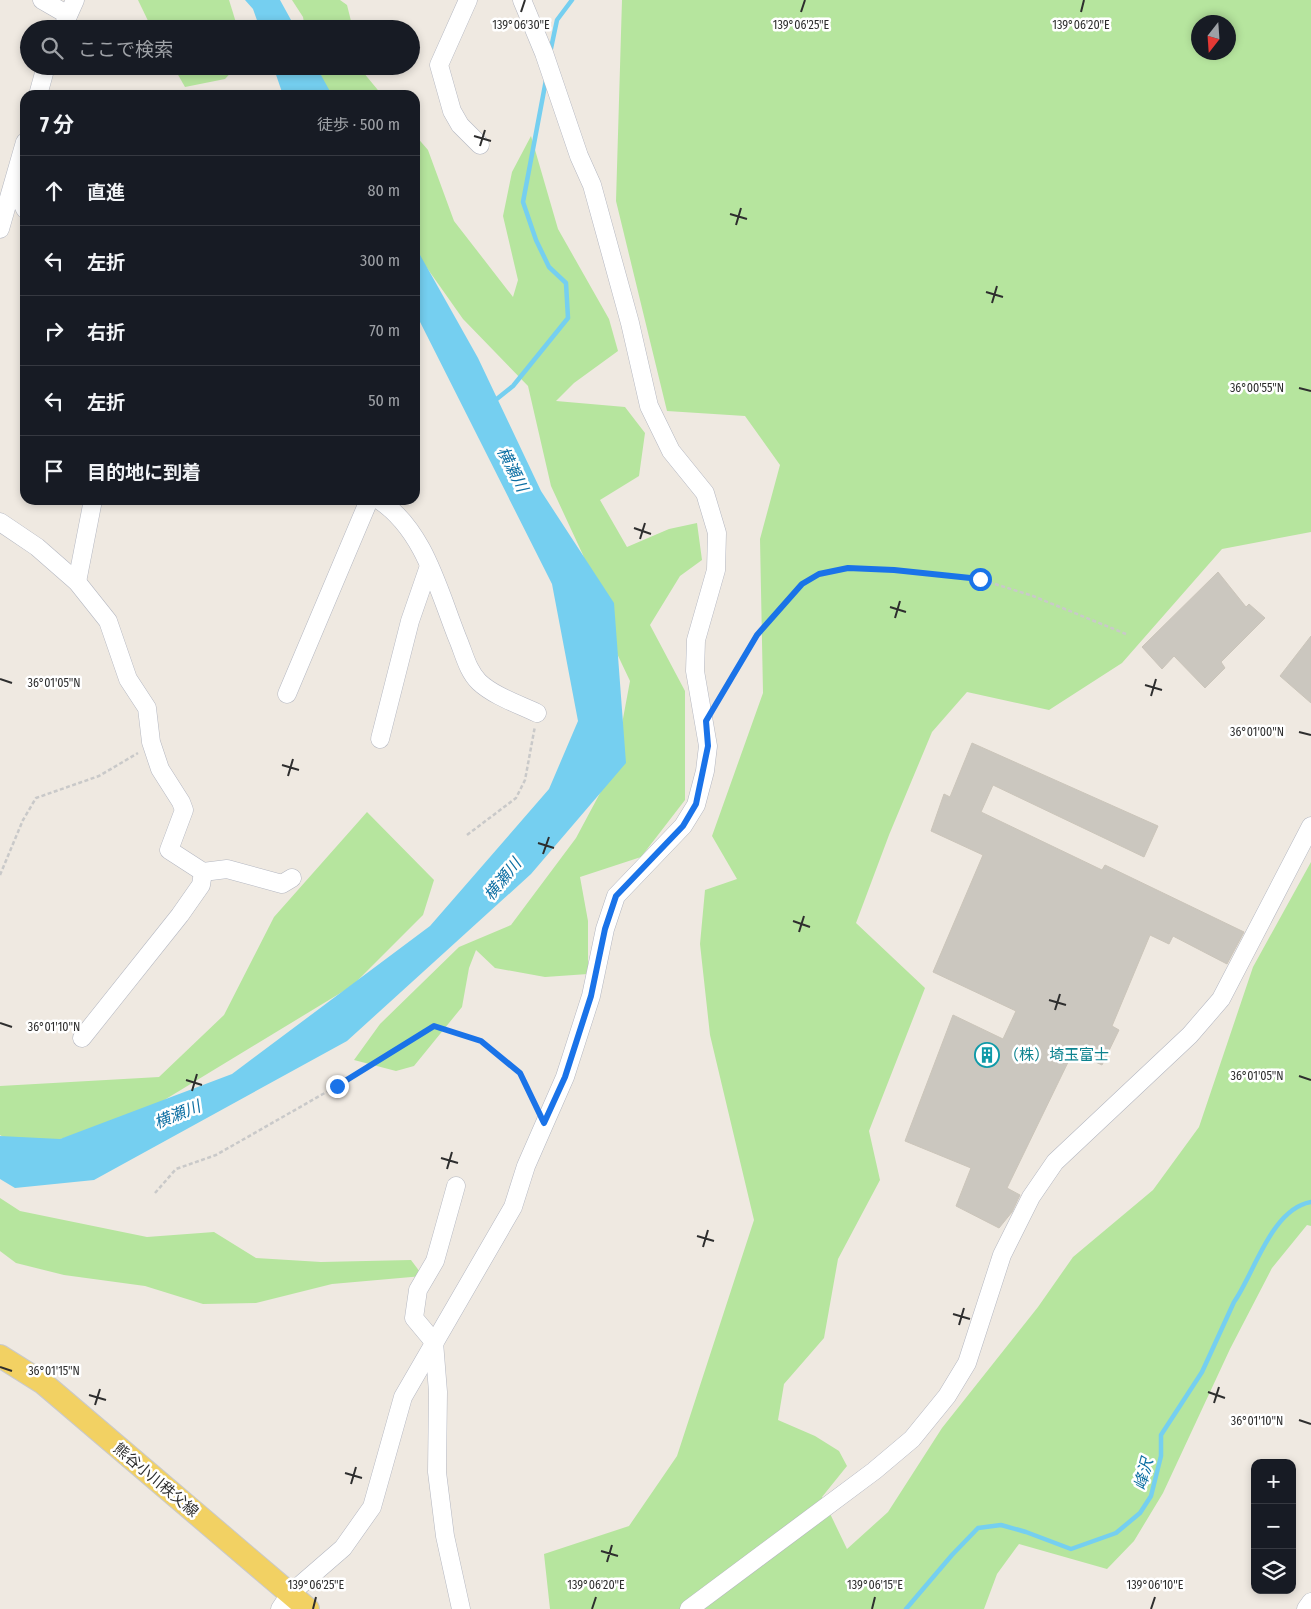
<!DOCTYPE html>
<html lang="ja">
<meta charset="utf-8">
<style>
:root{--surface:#171b24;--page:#20242c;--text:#f1f3f6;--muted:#9ea1a6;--line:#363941}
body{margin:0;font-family:"Fira Sans Condensed","Noto Sans JP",sans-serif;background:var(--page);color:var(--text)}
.controls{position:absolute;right:15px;bottom:15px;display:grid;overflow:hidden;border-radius:10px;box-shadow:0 2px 8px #0003}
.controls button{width:45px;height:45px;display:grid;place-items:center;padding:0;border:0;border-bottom:1px solid var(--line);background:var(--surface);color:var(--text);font:25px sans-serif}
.compass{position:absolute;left:1191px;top:15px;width:45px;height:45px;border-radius:50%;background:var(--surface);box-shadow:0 2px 8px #0003;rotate:197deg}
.stop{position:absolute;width:15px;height:15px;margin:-11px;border:4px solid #1a73e8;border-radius:50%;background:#fff}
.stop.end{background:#1a73e8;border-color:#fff;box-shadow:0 1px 5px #0008}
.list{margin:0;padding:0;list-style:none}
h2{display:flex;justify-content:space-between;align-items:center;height:65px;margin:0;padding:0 20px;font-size:21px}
h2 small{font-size:16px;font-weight:400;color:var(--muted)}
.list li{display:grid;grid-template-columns:32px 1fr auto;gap:15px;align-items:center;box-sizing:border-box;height:70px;padding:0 20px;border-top:1px solid var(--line)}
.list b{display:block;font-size:19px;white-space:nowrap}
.list em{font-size:16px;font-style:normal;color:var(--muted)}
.icon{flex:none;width:28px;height:28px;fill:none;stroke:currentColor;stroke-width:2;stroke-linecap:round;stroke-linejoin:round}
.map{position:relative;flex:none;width:1311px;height:1609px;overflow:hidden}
.search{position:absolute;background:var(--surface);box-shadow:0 2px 8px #0003;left:20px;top:20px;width:400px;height:55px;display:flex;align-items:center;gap:12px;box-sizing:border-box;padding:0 18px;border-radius:28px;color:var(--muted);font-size:19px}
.panel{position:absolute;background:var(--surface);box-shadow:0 2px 8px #0003;left:20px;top:90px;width:400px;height:415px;border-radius:15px}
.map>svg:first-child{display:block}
.green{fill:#b6e59e;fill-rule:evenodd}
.water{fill:#75cff0}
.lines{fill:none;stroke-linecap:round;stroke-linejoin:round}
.stream{stroke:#75cff0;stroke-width:4.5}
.building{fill:#cbc7bf;stroke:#cbc5ba}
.minor-casing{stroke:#b4b7c1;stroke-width:19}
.major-casing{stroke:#c9c9c9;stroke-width:24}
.path{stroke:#c9c9c9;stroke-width:2.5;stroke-dasharray:4 2.5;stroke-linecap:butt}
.minor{stroke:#fff;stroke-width:18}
.major{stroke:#f2d163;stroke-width:22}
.route{stroke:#1a73e8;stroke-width:6}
.ticks{fill:none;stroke:#2e2e2e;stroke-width:2}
.labels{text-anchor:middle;stroke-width:5;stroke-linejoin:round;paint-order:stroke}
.culture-label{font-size:15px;fill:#0d838f;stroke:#fff;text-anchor:start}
.street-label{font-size:15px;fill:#2e2e2e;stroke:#fff}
.water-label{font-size:16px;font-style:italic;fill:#0d6fa3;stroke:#fff}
.ticks-label{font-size:12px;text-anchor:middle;fill:#2e2e2e;stroke:#fff;stroke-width:5;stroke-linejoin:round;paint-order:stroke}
</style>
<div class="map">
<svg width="1311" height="1609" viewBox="0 0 1311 1609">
<rect width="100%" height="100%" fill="#efe9e1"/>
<g class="green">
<path d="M138,0H229L238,29H152Z"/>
<path d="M292,0H340L347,5L353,29H305L303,17Z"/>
<path d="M622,0H1311V532L1222,549L1122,663L1049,710L967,692L932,732L889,835L856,923L925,988L869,1131L880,1180L838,1259L824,1338L784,1384L778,1420L815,1436L839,1451L847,1466L822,1497L847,1549L888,1512L942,1428L1038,1307L1073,1257L1153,1190L1199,1127L1253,967L1311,862V1226L1307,1225L1272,1268L1230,1349L1163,1493L1134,1541L1107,1569L1019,1544L997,1574L984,1609H550L544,1554L629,1526L677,1456L754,1220L710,1035L700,944L705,890L737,879L712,836L763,693L760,539L780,465L745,416L667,411L616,201ZM1198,22H1228V52H1198Z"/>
<path d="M173,66H237L225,79L185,87Z"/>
<path d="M311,66H362L363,72L382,95H316Z"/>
<path d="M415,135L428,150L454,221L513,297L518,280L503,216L512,172L531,136L558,229L609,319L618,351L574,383L556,401L625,407L645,433L639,476L600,500L627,547L669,529L697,523L702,560L680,576L650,625L685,691V800L641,857L580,877L588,921V974L545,977L495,968L476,950L469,968L462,1007L414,1066L396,1071L354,1060L380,1024L459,947L511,925L576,838L614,767L630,681L603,624L583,555L551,486L528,386L463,319L415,251Z"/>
<path d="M367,812L434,880L423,915L352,986L133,1119L24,1149L0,1135V1086L159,1077L224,1015L274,917Z"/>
<path d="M0,1198L20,1211L147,1237L214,1232L256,1258L321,1262L411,1260L423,1276L332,1284L256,1303L203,1304L145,1286L64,1275L16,1263L0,1251Z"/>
</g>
<g class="water">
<path d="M245,0H280L296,29H260L253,9Z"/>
<path d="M273,66H316L332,95H283Z"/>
<path d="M415,246L478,358L541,491L614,603L626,763L531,874L347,1041L94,1180L15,1188L0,1179V1136L60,1139L232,1074L430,926L549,789L578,721L552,584L415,312Z"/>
</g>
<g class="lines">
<g class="stream">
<path d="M550,53L557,20L572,0"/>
<path d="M493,402L513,386L568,318L566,283L549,267L536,240L523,202L546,80"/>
<path d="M906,1609L952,1555L978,1528L1001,1525L1026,1532L1071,1549L1116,1533L1140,1513L1151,1496L1161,1456V1435L1202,1372L1234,1302C1254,1274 1271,1209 1311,1202"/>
</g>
</g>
<g class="building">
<path d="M1218,572L1246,607L1249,604L1265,618L1221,662L1225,668L1205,688L1174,656L1162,669L1142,647Z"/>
<path d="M1311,636V703L1280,676Z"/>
<path d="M972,743L1158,826L1144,857L993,785L981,812L1102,870L1105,865L1244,932L1227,964L1173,936L1169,944L1150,935L1112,1026L1119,1030L1102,1065L1073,1052L1007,1188L1020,1195L1012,1212L999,1228L956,1206L971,1168L905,1141L953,1015L1003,1039L1016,1011L933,972L983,855L931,831L944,794L950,797Z"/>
</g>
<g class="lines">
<defs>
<g id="minor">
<path d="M42,0L68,15"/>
<path d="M468,0L439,65L452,111L460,125L480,145"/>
<path d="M62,29L75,0"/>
<path d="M38,95L46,66"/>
<path d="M12,191L20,198L25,209"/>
<path d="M0,229L25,142"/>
<path d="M379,500C424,530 438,589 457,637C464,653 467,670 479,682C494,696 518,704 537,713"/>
<path d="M0,522L37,547L77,582L108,621L128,679L147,708L151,742L160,769L181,802L184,810L169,850L203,872L227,869L282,884L292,878"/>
<path d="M77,582L93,500"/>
<path d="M287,694L369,500"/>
<path d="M380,739L410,621L429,566"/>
<path d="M82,1038L180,915L201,885L203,872"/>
<path d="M456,1186L435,1261L418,1290L414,1318L434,1342L438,1392L437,1472L445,1536L461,1609"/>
<path d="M280,1609L290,1594L343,1548L372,1507L403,1397L513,1207L526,1166L565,1077L591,996L605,929L616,896L683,826L696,805L705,771L708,746L695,671L696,640L716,570L717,533L705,493L671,451L649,406L630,323L592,185L579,156L544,53L522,0"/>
<path d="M689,1609L874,1471L912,1439L947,1396L967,1363L1002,1255L1031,1197L1055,1162L1190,1035L1221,999L1311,826"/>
<path d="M1306,1609L1311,1602"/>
</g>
<path id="major" d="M0,1356L43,1383L308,1609"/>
</defs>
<use href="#minor" class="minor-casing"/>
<use href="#major" class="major-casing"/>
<g class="path">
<path d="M717,703L757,635L802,584L819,574L848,568L894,570L979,579L1033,596L1126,634"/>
<path d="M467,835L516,798L525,780L535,726"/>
<path d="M0,875L23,820L36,798L99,776L138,753"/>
<path d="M155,1193L176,1169L216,1155L337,1086L434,1026L481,1041L520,1073L536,1106"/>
</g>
<use href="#minor" class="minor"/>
<use href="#major" class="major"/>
</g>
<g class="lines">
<path class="route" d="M337,1086L434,1026L481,1041L520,1073L544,1123L565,1077L591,996L605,929L616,896L683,826L696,804L708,746L706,721L757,635L802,584L819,574L848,568L894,570L980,579"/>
</g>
<path class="ticks" d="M521,12L525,0M801,12L805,0M1081,12L1084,0M474,136L491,141M480,146L485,130M730,214L747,219M736,225L741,208M986,292L1003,297M992,303L997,286M1299,388L1311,391M634,528L651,534M640,539L645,523M890,607L906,612M895,618L900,601M0,679L12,683M1145,685L1162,690M1151,696L1156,679M1299,732L1311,735M282,765L299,770M288,776L293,759M538,843L554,848M543,854L549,837M793,921L810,927M799,932L804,916M1049,1000L1066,1005M1055,1010L1060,994M0,1023L12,1027M1299,1076L1311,1080M186,1080L202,1085M192,1091L197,1074M441,1158L458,1163M447,1169L452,1152M697,1236L714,1241M703,1247L708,1230M953,1314L970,1319M959,1325L964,1308M0,1367L12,1371M1208,1392L1225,1398M89,1395L106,1400M1214,1403L1219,1387M95,1405L100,1389M1299,1420L1311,1424M345,1473L362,1478M351,1484L356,1467M601,1551L618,1556M607,1562L612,1545M313,1609L316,1597M592,1609L596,1597M872,1609L875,1597M1151,1609L1155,1597"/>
<defs>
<symbol id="building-ring" viewBox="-11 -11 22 22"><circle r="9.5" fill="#fff" stroke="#0f9aa8" stroke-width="1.5"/><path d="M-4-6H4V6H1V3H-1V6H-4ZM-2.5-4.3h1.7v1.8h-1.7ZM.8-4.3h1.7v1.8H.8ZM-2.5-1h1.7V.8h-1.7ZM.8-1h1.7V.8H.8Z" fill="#0f9aa8"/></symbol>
</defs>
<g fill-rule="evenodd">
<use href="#building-ring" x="973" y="1041" width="28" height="28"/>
</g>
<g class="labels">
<g class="culture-label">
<text x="1004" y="1060">（株）埼玉富士</text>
</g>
<g class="street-label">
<text transform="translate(156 1480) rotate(40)" y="5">熊谷小川秩父線</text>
</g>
<g class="water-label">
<text transform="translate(513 469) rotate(63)" y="6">横瀬川</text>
<text transform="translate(502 879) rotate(-51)" y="6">横瀬川</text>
<text transform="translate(177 1114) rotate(-22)" y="6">横瀬川</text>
<text transform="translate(1143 1474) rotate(-75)" y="6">峰沢</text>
</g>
</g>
<g class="ticks-label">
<text x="521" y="29">139°06'30"E</text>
<text x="801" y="29">139°06'25"E</text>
<text x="1081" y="29">139°06'20"E</text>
<text x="1257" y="392">36°00'55"N</text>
<text x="54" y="687">36°01'05"N</text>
<text x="1257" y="736">36°01'00"N</text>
<text x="54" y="1031">36°01'10"N</text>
<text x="1257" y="1080">36°01'05"N</text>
<text x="54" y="1375">36°01'15"N</text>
<text x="1257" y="1425">36°01'10"N</text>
<text x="316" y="1589">139°06'25"E</text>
<text x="596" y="1589">139°06'20"E</text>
<text x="875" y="1589">139°06'15"E</text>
<text x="1155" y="1589">139°06'10"E</text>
</g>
</svg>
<div class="controls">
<button>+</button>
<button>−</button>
<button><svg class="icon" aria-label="layers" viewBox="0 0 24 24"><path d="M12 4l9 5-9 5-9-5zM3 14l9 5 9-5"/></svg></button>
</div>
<svg class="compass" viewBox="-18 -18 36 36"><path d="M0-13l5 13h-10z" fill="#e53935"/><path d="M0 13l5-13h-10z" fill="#9ea1a6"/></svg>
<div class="stop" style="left:980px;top:579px"></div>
<div class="stop end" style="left:337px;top:1086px"></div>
<div class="search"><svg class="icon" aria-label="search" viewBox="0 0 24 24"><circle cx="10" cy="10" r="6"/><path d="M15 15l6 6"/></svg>ここで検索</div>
<section class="panel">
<h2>7 分<small>徒歩 · 500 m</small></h2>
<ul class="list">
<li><svg class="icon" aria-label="ahead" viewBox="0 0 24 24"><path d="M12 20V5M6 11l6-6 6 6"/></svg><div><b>直進</b></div><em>80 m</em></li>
<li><svg class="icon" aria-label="left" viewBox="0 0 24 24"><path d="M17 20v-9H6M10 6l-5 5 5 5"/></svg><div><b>左折</b></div><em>300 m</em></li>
<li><svg class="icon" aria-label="right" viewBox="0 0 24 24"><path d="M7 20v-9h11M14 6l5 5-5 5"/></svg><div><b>右折</b></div><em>70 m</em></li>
<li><svg class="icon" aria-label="left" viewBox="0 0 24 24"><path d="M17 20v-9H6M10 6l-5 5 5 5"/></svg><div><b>左折</b></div><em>50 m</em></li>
<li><svg class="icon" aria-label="arrive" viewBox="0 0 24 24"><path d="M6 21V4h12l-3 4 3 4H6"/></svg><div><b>目的地に到着</b></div></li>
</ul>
</section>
</div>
